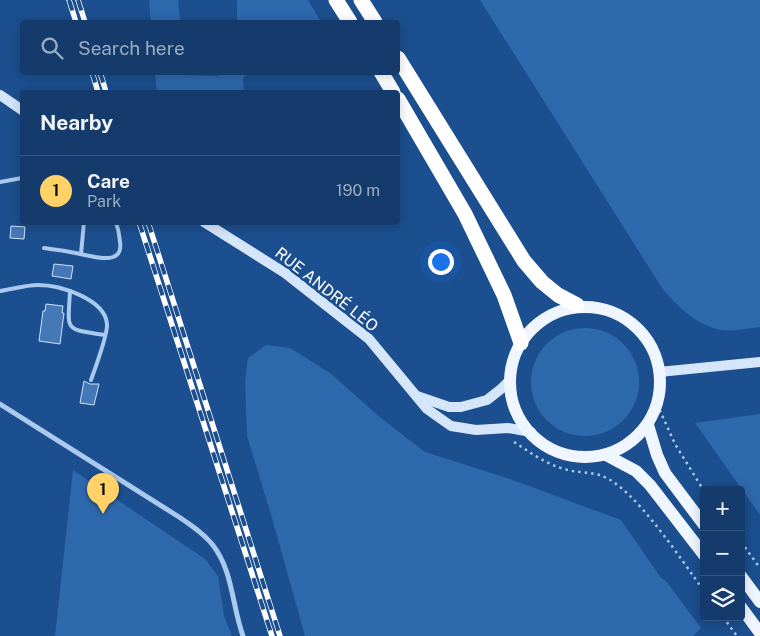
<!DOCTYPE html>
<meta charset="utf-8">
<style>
:root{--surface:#143b6b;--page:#1d4271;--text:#f1f3f6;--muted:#9dadc1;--line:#33557e;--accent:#ffd166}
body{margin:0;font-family:"Public Sans",sans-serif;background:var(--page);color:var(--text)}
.controls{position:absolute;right:15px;bottom:15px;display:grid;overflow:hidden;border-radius:5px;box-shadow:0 2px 12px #0003}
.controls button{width:45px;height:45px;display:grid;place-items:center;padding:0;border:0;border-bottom:1px solid var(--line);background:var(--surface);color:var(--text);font:25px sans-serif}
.you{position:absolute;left:440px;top:261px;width:18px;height:18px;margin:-12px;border:4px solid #fff;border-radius:50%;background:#1a73e8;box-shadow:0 0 0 8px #1a73e833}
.badge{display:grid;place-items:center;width:32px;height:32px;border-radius:50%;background:var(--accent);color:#111;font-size:16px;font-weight:700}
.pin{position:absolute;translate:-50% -41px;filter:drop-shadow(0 1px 2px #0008)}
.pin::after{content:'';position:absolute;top:26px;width:18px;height:15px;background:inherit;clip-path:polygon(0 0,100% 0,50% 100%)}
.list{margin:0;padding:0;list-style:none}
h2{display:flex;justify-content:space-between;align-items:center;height:65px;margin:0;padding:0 20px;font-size:21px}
h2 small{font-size:16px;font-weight:400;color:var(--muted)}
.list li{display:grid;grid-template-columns:32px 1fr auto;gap:15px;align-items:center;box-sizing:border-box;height:70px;padding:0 20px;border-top:1px solid var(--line)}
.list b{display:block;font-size:19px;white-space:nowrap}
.list p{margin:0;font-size:16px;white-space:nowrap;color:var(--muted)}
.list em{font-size:16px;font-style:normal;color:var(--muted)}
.icon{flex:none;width:28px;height:28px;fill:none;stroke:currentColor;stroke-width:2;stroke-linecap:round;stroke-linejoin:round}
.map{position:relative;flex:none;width:760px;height:636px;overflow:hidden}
.search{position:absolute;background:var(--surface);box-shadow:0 2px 12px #0003;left:20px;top:20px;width:380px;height:55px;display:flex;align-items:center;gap:12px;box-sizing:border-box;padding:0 18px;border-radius:5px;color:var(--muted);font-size:19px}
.panel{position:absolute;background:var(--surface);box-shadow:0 2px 12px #0003;left:20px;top:90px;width:380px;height:135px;border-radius:5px}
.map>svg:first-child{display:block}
.green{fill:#2e69ad}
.building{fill:#4478b7;stroke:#cfe3fa}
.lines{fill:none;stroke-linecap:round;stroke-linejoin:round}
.path{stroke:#a9c9ee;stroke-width:2.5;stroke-dasharray:2.5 4;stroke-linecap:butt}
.lane{stroke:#a9c9ee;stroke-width:4}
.street{stroke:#a9c9ee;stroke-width:5}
.secondary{stroke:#d6e6fa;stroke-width:10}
.primary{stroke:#f0f6ff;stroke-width:12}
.highway{stroke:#fff;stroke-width:15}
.rail-casing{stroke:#fff;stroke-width:5.5}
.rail{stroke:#1b4f8f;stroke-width:4;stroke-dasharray:11;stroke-linecap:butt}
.labels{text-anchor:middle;stroke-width:5;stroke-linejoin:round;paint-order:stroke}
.street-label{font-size:16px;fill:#fff;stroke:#1b4f8f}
</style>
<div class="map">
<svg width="760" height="636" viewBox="0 0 760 636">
<rect width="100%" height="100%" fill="#1b4f8f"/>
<g class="green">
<path d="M149,0H178L180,22H151Z"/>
<path d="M237,0H308L321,22H237Z"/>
<path d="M480,0H760V327C748,328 733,332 721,330C696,325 677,306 662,288Z"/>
<path d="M155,73H183V75L218,76L220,73H250L243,78L244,92H157Z"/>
<circle cx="585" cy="382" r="54"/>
<path d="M266,345L290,348L330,373L381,418L425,452L510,479L621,520L661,578L666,581L701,628L693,636H305L272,518L247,436L245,381L248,358Z"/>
<path d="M760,414V515L695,423Z"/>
<path d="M73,470L205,559L218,576L224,616L232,636H55Z"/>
</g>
<g class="building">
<path d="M11,226L25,227L24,239L10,238Z"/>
<path d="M54,264L73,266L71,279L52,276Z"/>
<path d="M46,304L63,306L62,313H64L60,344L39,341L43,311H45Z"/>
<path d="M84,381L90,384H99L94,405L80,403Z"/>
</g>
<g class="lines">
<g class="path">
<path d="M657,404L675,444L704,491"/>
<path d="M514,442C531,453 547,465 568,470C579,473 592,472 602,476C635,488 682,561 704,591"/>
<path d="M741,542L760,568"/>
<path d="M723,617L737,636"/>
</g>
<g class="lane">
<path d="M0,182L22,178"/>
<path d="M44,248C56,250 68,251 80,254C92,256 124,267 120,242C119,235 119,228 115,222"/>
<path d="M81,254L84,222"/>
<path d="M0,291C13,289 26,285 38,285C60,285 105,299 107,324C108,333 95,369 91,380"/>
<path d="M70,291C68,331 63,329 105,335"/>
</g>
<path class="street" d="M0,404L179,517C191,525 203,533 212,544C233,570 232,606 243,636"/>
<g class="secondary">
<path d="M0,95L22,110"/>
<path d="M204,222L285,273L369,339L427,409L451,426L476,430L508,428L531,432"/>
<path d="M659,372L760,362"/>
<path d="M417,396L449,407H461L487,400L501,389L510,380"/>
</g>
<g class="primary">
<circle cx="585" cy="382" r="75"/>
<path d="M648,425L657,455L665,473L704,525"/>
<path d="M606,455L636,471L650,485L704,555"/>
<path d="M741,576L760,602"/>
<path d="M741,607L760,633"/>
</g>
<g class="highway">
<path d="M336,0L350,22"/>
<path d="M361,0L375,22"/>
<path d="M398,58L524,261L542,282L558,295L577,305"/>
<path d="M381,72L393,92"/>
<path d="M398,99L465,214L504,295L521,343"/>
</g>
<defs>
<g id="rail">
<path d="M69,0L76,22"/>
<path d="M78,0L85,22"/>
<path d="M92,72L98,92"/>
<path d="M100,72L106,92"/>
<path d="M139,222L272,636"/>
<path d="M148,222L280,636"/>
</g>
</defs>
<use href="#rail" class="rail-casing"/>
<use href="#rail" class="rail"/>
</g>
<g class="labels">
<g class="street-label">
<text transform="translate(327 289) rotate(38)" y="6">RUE ANDRÉ LÉO</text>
</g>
</g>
</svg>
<div class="controls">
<button>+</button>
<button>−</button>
<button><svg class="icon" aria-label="layers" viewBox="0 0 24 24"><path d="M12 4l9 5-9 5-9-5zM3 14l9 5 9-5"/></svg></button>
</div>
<div class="you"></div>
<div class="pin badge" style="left:103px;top:514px">1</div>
<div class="search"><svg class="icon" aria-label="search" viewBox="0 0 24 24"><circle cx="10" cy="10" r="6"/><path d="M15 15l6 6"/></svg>Search here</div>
<section class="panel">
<h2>Nearby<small></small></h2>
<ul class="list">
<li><span class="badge">1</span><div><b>Care</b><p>Park</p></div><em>190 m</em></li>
</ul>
</section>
</div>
